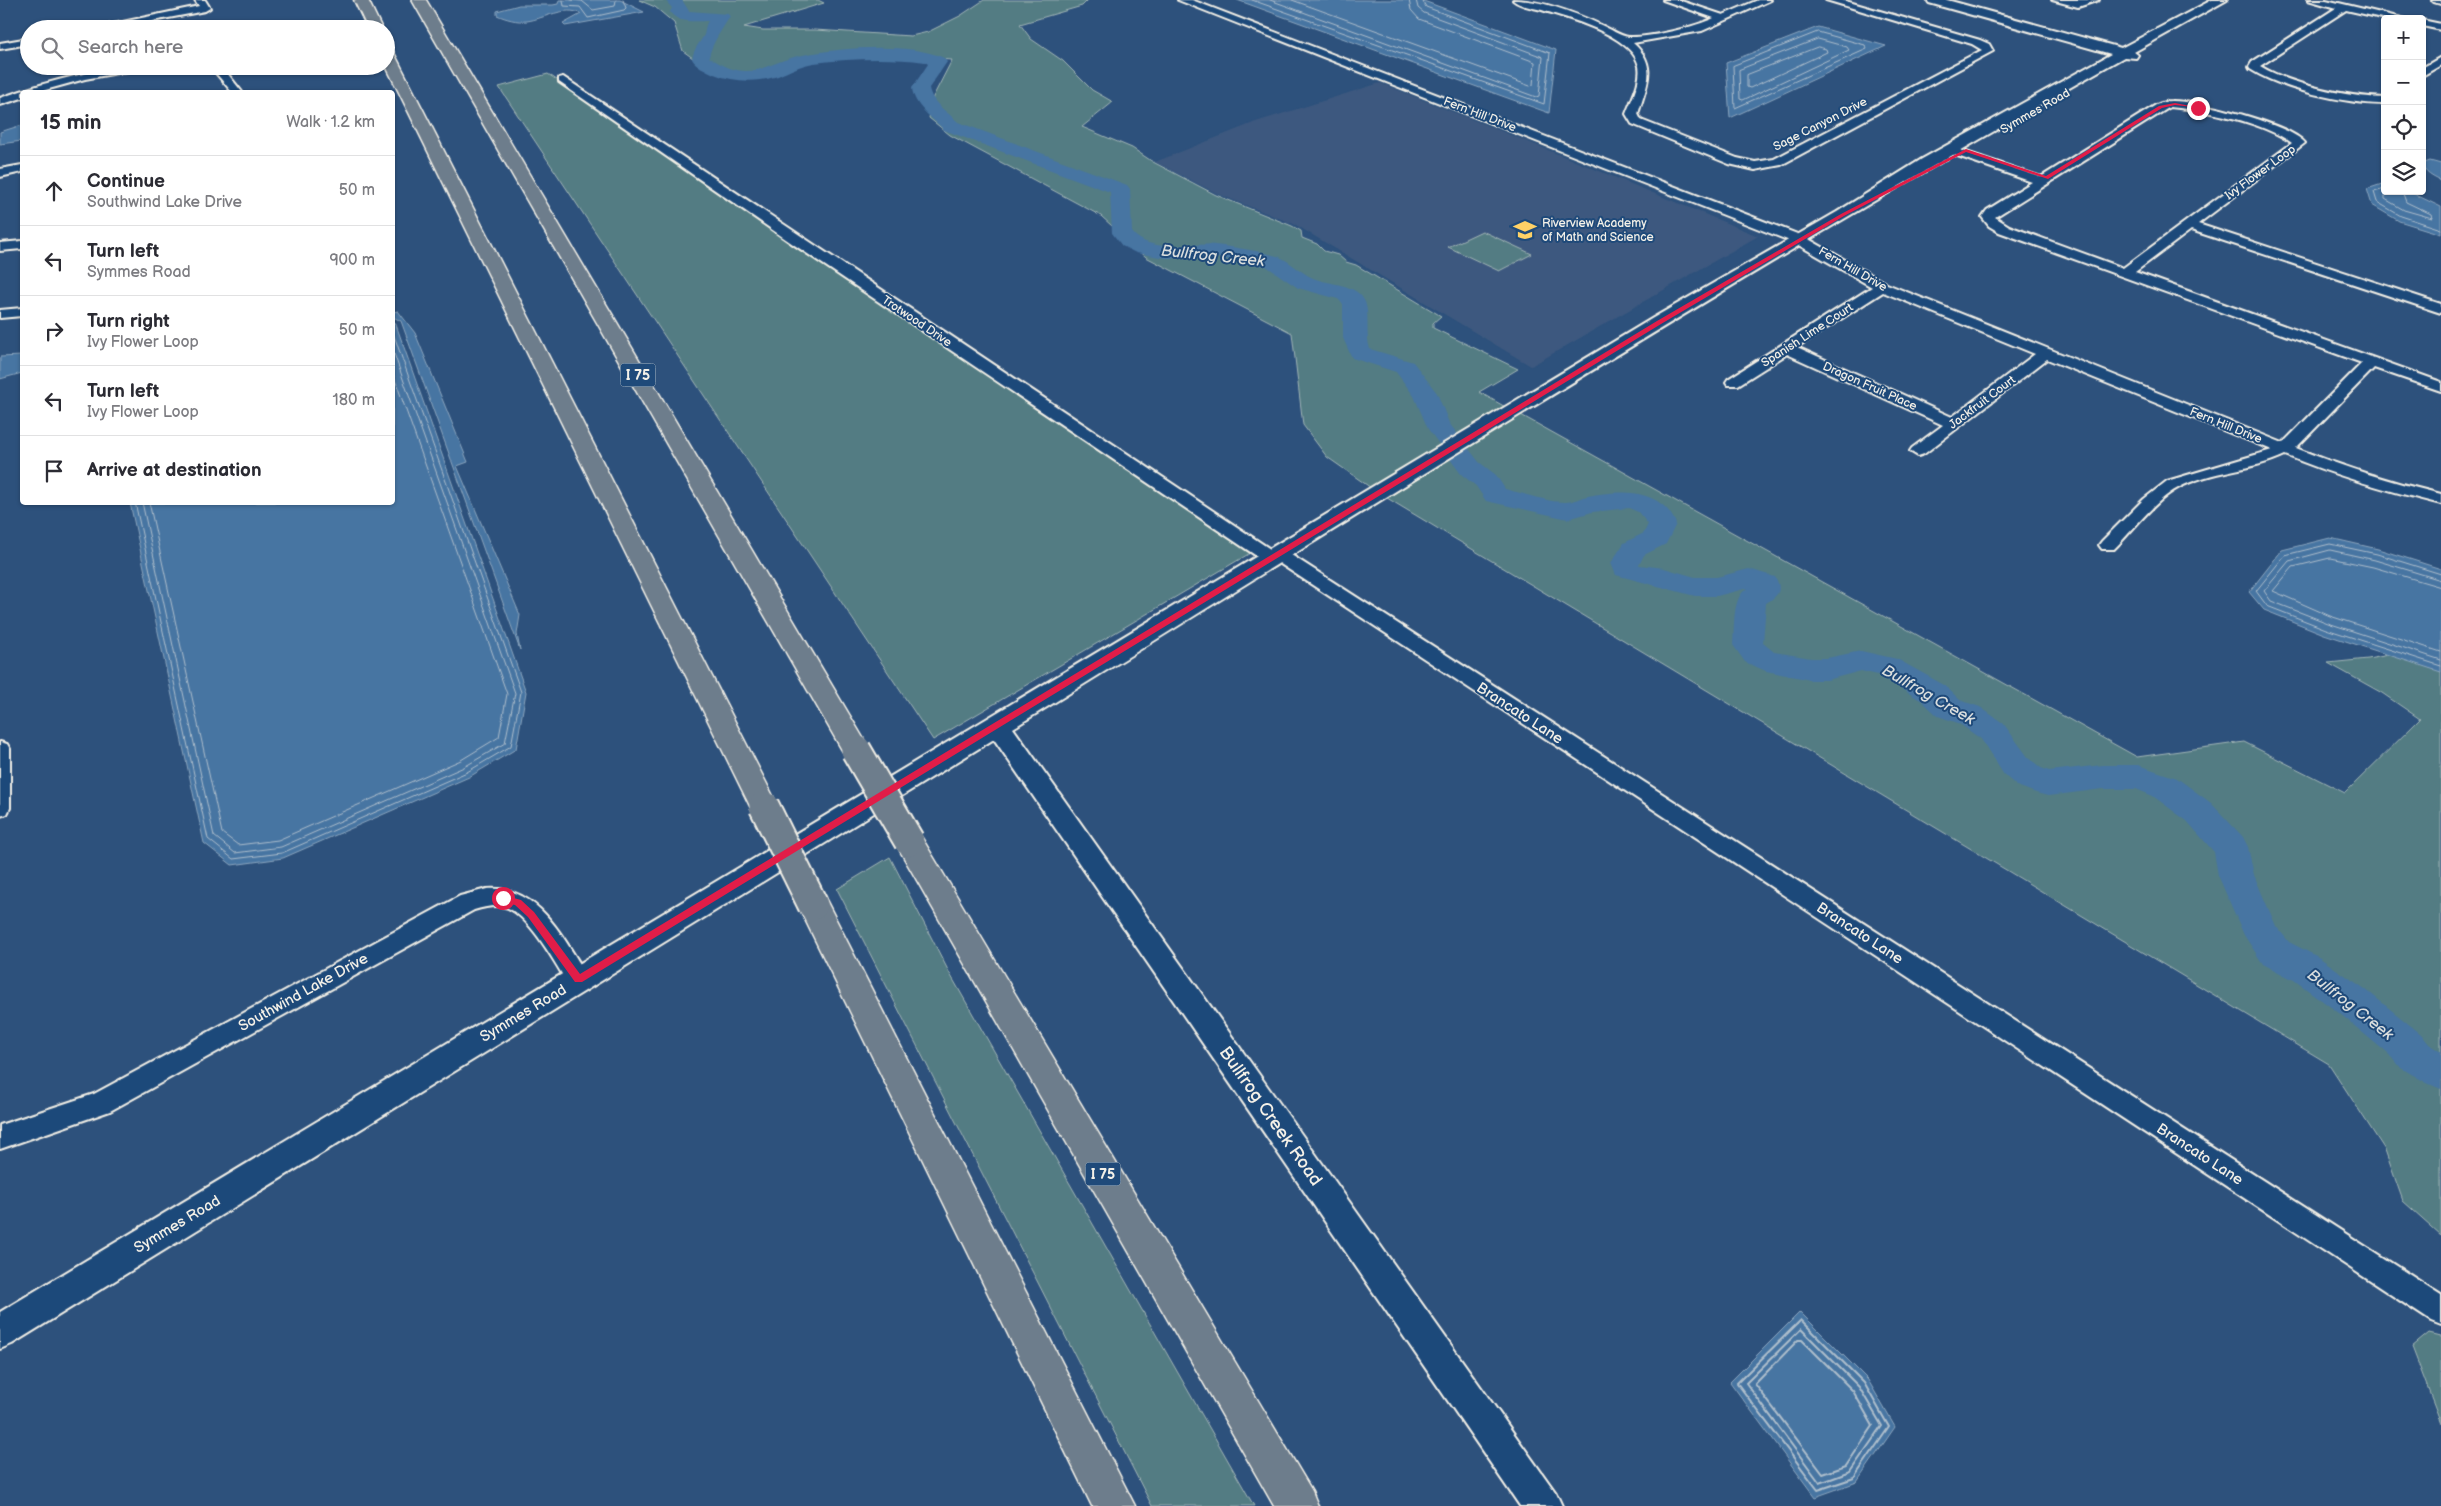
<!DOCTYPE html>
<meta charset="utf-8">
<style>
:root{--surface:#fff;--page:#f7f7f7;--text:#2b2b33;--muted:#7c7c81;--line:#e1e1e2}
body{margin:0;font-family:"Balsamiq Sans",sans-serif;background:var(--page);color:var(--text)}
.controls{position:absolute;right:15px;top:15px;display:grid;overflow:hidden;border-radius:5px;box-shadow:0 1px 4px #0004}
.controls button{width:45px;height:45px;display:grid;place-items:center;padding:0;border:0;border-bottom:1px solid var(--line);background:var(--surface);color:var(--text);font:25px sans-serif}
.stop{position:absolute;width:15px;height:15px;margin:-11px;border:4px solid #e11d48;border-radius:50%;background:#fff}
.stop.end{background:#e11d48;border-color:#fff;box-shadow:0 1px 5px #0008}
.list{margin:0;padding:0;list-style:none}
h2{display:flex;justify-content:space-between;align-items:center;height:65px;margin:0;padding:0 20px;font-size:21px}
h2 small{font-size:16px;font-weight:400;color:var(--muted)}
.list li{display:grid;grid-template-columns:32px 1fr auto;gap:15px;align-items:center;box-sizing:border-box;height:70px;padding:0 20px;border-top:1px solid var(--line)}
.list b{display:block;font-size:19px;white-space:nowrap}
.list p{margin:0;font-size:16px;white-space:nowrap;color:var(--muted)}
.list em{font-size:16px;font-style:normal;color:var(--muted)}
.icon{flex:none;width:28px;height:28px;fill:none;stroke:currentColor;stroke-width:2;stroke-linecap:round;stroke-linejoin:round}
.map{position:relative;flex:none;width:2441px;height:1506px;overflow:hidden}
.search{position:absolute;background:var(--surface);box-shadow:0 1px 4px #0004;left:20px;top:20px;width:375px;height:55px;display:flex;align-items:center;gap:12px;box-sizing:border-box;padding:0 18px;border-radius:28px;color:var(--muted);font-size:19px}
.panel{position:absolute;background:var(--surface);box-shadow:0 1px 4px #0004;left:20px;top:90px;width:375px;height:415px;border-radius:5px}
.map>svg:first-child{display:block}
.built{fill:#3e597f}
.green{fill:#527c83;stroke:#a3b6b6}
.water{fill:#4774a2;stroke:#8ca6be}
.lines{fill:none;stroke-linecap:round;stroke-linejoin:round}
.shore-far1{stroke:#afbfcc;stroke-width:1}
.shore{stroke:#afbfcc;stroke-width:2}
.river{fill:#4774a2;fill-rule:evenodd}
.minor-casing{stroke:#f4f1e8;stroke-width:4}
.tertiary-casing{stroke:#f4f1e8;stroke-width:4}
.motorway-casing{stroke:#f4f1e8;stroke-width:3}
.minor{fill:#1f4a7a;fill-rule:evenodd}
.tertiary{fill:#1f4a7a;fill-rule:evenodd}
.motorway{fill:#6d7d8c;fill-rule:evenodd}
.motorway-bridge-casing{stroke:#f4f1e8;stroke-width:33;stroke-linecap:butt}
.motorway-bridge{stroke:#6d7d8c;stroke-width:29}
.route{fill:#e11d48}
.labels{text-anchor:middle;stroke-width:4;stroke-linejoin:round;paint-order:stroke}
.far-street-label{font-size:12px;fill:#f4f1e8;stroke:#1f4a7a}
.far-poi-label{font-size:12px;fill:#f4f1e8;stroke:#1f4a7a;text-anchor:start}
.shield{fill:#1f4a7a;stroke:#b4bfc7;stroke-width:1}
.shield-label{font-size:14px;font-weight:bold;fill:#f4f1e8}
.street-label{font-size:15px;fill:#f4f1e8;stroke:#1f4a7a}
.water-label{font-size:16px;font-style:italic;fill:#dadede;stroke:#1f4a7a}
.near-street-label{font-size:18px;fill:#f4f1e8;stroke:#1f4a7a}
</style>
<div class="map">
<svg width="2441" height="1506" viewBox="0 0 2441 1506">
<rect width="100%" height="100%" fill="#2d517c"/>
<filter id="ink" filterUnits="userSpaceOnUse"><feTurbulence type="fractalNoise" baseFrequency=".02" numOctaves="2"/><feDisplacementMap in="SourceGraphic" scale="10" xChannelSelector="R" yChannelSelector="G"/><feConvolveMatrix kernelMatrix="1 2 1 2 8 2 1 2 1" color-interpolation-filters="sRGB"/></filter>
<g filter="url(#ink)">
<path class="built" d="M1380,83L1511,135L1758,236L1531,366L1296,225L1218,194L1155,162L1256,122Z"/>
<g class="green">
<path d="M639,0H818L824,3L744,27L763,30H815L911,36L928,32L960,16L984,0H1088L1082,6L1020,24L1031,39L1063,61L1092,90L1113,102L1082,127L1132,148L1153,162L1216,195L1292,226L1301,231L1302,238L1317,244L1324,251L1338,255L1346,262L1356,265L1441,316L1433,323V328L1518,369L1479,392L1509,409L1374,490L1327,457L1303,425L1292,333L1146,257L1101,216L950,135L929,118L933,97L952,60L832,53L742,79L704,66L683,51L674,23L655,7Z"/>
<path d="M548,74L1252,552L933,740L499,87Z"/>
<path d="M1482,231L1532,254L1499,271L1448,247Z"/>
<path d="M1521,415L2137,757L2244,742L2345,793L2420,719L2382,693L2328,663L2368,659L2441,645V1235L2403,1201L2385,1150L2329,1064L1387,498Z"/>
<path d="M890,857L950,974L1254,1506H1152L837,889Z"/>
<path d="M2429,1333L2441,1336V1423L2412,1347Z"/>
</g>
<g class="water">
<path d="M559,0H620L644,12L565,26L563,24L581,14C566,5 543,19 527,21C517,22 506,19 497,15V11L519,5H553L558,4Z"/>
<path d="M1237,0H1421L1556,50L1549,113Z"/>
<path d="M1818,27L1886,46L1730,118L1726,63Z"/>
<path d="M22,125V141L0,144V132Z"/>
<path d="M2430,161L2441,164V181C2433,177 2424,173 2422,164Z"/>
<path d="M2382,184H2385V191H2408L2441,207V234L2399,221L2372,205L2367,189Z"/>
<path d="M398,311L415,333L468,462L457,466L520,615L517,634L520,650L401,321L393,317V312Z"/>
<path d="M393,321L395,322L526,692L516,749L469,777L283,858L232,865L204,843L130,503L392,502Z"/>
<path d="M22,356V373L0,379V357Z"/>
<path d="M2330,538L2378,549L2441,569V672L2324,634L2264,610L2249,592L2282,550Z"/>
<path d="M1800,1312L1868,1380L1895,1427L1857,1482L1815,1497L1730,1382Z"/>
</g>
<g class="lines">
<g class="shore-far1">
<path d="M563,0L564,6L580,7L588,18L624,10L626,8L623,0"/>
<path d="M571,0L582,1L593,10L615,6L616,0"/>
<path d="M1252,0L1544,104L1550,53L1426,7L1422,0"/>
<path d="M1270,0L1536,97L1539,96L1543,57L1424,13L1418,8L1416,0"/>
<path d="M1292,0L1530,86L1533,85L1535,62L1419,19L1411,10L1409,0"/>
<path d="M1818,32L1865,45L1867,49L1735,108L1733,66Z"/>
<path d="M1818,39L1847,47L1849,50L1743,100L1740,99L1739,70Z"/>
<path d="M1818,47L1826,49L1827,52L1750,88L1747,87V75Z"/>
<path d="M2385,189L2374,192L2377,202L2401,216L2441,229"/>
<path d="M2393,191L2385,196V199L2404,210L2432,218L2431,214L2406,202L2402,191"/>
<path d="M135,502L208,839L233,859L282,853L467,772L511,746L521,692L392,330"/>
<path d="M142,502L214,836L235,853L281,847L464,767L505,743L515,693L392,348"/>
<path d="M149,502L222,833L238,845L278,840L461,760L499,737L507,694L392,371"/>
<path d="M2441,574L2377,554L2330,544L2285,555L2256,591L2267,606L2326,629L2441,666"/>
<path d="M2441,580L2375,560L2330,550L2289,561L2264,591L2271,601L2328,623L2441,660"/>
<path d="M2441,587L2373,567L2330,558L2293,567L2273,591L2330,616L2441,652"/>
</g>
<g class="shore">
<path d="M1801,1320L1864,1383L1889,1427L1854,1478L1818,1490L1737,1383Z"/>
<path d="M1801,1329L1859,1387L1882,1426L1850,1472L1820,1483L1746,1383Z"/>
<path d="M1798,1340H1802L1853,1391L1873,1426L1846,1466L1823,1474L1755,1384Z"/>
</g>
<path class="river" d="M665,0H682L689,11L728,14L730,17C723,27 711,45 709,57C752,86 764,62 803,55C840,48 910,42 944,58L947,62L929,88C932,104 947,111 958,122L1127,185L1130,189L1132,232C1150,255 1191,242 1215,245C1234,247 1254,250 1273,255C1288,258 1299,272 1313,278C1330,285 1357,283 1365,302C1370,315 1365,334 1370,349L1413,362L1437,393L1449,423L1479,462L1496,475L1505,489C1521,493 1551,503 1566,502C1573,502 1581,497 1588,496C1620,490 1662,488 1676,524L1666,544L1644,555L1639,565L1664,568L1695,577H1717L1749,569L1775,577C1783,590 1778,596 1766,603L1763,643L1774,652L1811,658H1827L1861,651L1897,659L1944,685L1960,700L1980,707L2003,723L2028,757L2041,768L2049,771L2103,765H2138L2177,778L2211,803L2243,837L2248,847L2254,875L2262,894L2276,926L2289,942L2320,958L2365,989L2421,1034L2429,1044L2441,1051V1089L2427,1083L2401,1068L2393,1058L2339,1013L2294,980L2263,964L2244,935L2218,875L2214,852L2187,821L2153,796L2136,789H2103L2048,796L2036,793L2017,786L2004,775L1981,739L1958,723L1938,716L1922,701L1878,675L1861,671L1827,680H1811L1766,671L1745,662L1733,645C1735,627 1731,597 1748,588L1717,596H1695L1616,575L1611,563L1624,543L1644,533L1648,524L1638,512L1629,508L1592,512L1568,519L1486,501L1476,486L1461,474L1428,429L1414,396L1396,372L1352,358L1343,338V304L1338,299L1298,288L1266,266L1213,257L1166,258L1136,253L1122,246L1112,233L1110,192L944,130C932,117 914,107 912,88L928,64L925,62C889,57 850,59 814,63C800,65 790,71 778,76C757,83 734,82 714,74C706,70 696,66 692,59C694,49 698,45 703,37C706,32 704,27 708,21C696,21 678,24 670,12L672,8Z"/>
<defs>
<g id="minor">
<path d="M195,0H205L210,8L205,11L111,29H89L199,6Z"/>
<path d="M1178,0H1192L1805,237L1887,284L2283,443L2362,363L1999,232L1989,226L1982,217L1987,210L2032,182L1946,152L1944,150L1946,148H1954L2041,177L2156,105C2161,103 2166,101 2171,101C2197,100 2289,124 2305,143L2198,224L2441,304V313L2191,230L2135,272L2441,382V391L2374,368L2296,448C2343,467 2391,482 2441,494V504C2388,491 2336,476 2285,455C2252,471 2211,470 2178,488C2154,501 2134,529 2114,549H2102L2099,545L2102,541L2144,499L2167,481L2272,450L2047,359L1924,454L1918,456L1910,451L1912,448L1943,425L1787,354L1738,385H1728L1726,382L1728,379L1872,287L1795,243ZM2170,107C2205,110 2263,122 2292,143L2123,268L2009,226L1995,217ZM1883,292L2035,354L1952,417L1797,347Z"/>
<path d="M1513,0C1542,0 1575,13 1601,25C1609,28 1621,37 1629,37C1650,38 1695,27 1714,18L1663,0H1678L1723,15L1758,0H1771L1702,31L1633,43C1659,66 1646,86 1638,114L1641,120L1737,158L1755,162L1774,159L1982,50L1972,44L1826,0H1842L1980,40L1989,44L1993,51L1781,165L1755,170L1729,164L1632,124L1626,114C1631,100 1642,81 1639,66C1633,36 1571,19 1545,11C1536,8 1521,7 1513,0Z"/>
<path d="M2052,0H2099L2078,7Z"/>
<path d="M2308,0H2326L2406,19H2386L2346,10L2260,66C2291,85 2349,97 2385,98V104C2346,104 2283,90 2250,69L2249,67L2252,62L2336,8Z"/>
<path d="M2432,0H2441V4L2434,2Z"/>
<path d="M2422,20L2441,24V30L2422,26Z"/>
<path d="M29,38V44L0,49V43Z"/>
<path d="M2441,57V65L2422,76V68Z"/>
<path d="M121,66H145L140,69L85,79L38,92H22V98L0,105V98C39,84 79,74 121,66Z"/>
<path d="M198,66L223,68L242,92H232L215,72Z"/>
<path d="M563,77L1273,551H1285L2441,1295V1325L2431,1321L1279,563H1267L793,244L559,82V78Z"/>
<path d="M22,165V172L0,177V169Z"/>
<path d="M22,241V249L0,251V243Z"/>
<path d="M22,308V316L0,318V310Z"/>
<path d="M0,742L7,744L10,749V808L7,814L0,816Z"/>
<path d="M487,889C538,885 562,937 586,973L590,980L586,987L578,990L570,987C556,965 532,919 508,908C498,904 484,907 474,910L110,1111L0,1149V1125L94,1094L460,896Z"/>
</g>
<path id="tertiary" d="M1927,0H1947L2121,48L2212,0H2227L2134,52L2138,55L2136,58L2124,57C1747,269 1381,501 1013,728L1556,1493L1562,1506H1520L994,739L12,1344L0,1349V1312L1653,318L1837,212L1922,159L2111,54L1929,3Z"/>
<g id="motorway">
<path d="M354,0H368L382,29H368Z"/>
<path d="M412,0H426L866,743L870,750L866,757L856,760L846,757Z"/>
<path d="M386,47L393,51L778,806L774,814L764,817L754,814L750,806L386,66Z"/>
<path d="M909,830L919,833L1312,1491L1318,1506H1274L899,849L894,841L899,833Z"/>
<path d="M813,893L824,896L1135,1506H1092L798,905L802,896Z"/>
</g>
</defs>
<use href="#minor" class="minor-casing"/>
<use href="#tertiary" class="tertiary-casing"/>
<use href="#motorway" class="motorway-casing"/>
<use href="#minor" class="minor"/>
<use href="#tertiary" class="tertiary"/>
<use href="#motorway" class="motorway"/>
<defs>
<g id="motorway-bridge">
<path d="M856,750L909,841"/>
<path d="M764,806L813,905"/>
</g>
</defs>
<use href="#motorway-bridge" class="motorway-bridge-casing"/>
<use href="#motorway-bridge" class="motorway-bridge"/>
</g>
</g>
<path class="route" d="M2175,103L2201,108L2175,105L2162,108L2048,179L1966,152L1844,216L1661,324L582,982H575L528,917L515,905L500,901L499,898L503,895L521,900L534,912L580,974L1657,321L1841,214L1966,149L2046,176L2159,106Z"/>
<defs>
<symbol id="school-bare" viewBox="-9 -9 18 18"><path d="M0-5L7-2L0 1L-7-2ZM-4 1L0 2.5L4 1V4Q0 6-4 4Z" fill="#ffd166" stroke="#1f4a7a" stroke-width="2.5" paint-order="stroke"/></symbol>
</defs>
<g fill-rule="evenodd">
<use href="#school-bare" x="1509" y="214" width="32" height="32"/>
</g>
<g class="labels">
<g class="far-street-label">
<text transform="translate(2035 111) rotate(-30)" y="4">Symmes Road</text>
<text transform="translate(1480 114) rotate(21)" y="4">Fern Hill Drive</text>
<text transform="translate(1820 124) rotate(-27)" y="4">Sage Canyon Drive</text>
<text transform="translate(2260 172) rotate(-36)" y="4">Ivy Flower Loop</text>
<text transform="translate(1853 269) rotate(30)" y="4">Fern Hill Drive</text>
<text transform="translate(917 321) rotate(34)" y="4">Trotwood Drive</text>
<text transform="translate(1807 335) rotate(-33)" y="4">Spanish Lime Court</text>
<text transform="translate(1870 386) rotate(24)" y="4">Dragon Fruit Place</text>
<text transform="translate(1982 402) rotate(-37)" y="4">Jackfruit Court</text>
<text transform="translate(2226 425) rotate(22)" y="4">Fern Hill Drive</text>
</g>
<g class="far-poi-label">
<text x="1542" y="227">Riverview Academy<tspan x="1542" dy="14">of Math and Science</tspan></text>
</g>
<g class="shield">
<rect x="620.5" y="363.5" width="35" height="23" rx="4"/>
<rect x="1085.5" y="1162.5" width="35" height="23" rx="4"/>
</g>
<g class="shield-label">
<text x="638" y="380">I 75</text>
<text x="1103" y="1179">I 75</text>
</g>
<g class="street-label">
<text transform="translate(1520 713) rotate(33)" y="5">Brancato Lane</text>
<text transform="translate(1860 933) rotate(33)" y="5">Brancato Lane</text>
<text transform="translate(303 992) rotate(-29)" y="5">Southwind Lake Drive</text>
<text transform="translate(523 1013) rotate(-31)" y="5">Symmes Road</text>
<text transform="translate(2200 1154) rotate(33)" y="5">Brancato Lane</text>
<text transform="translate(177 1224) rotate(-31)" y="5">Symmes Road</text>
</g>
<g class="water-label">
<text transform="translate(1213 255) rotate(6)" y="6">Bullfrog Creek</text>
<text transform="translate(1929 694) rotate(30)" y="6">Bullfrog Creek</text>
<text transform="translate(2351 1004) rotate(38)" y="6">Bullfrog Creek</text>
</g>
<g class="near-street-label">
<text transform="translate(1271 1116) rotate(55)" y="6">Bullfrog Creek Road</text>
</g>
</g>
</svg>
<div class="controls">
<button>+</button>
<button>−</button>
<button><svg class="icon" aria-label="locate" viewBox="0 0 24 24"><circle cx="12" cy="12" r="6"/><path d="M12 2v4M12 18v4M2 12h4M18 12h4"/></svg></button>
<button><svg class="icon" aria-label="layers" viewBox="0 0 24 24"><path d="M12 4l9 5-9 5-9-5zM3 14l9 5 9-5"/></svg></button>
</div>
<div class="stop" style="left:503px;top:898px"></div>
<div class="stop end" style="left:2198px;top:108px"></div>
<div class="search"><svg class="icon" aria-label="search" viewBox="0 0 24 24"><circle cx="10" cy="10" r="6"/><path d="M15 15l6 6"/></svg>Search here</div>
<section class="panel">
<h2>15 min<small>Walk · 1.2 km</small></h2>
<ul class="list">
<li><svg class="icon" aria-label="ahead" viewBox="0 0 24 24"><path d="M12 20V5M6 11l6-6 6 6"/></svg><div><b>Continue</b><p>Southwind Lake Drive</p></div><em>50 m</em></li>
<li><svg class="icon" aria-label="left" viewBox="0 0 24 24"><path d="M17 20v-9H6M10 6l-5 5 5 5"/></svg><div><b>Turn left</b><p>Symmes Road</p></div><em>900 m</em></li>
<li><svg class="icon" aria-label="right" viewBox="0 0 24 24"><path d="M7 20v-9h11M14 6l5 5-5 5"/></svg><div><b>Turn right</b><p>Ivy Flower Loop</p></div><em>50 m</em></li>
<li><svg class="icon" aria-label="left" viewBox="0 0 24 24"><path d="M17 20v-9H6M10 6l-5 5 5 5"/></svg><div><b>Turn left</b><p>Ivy Flower Loop</p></div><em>180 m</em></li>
<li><svg class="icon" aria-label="arrive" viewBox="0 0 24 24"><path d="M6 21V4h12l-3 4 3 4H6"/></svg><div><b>Arrive at destination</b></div></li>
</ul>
</section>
</div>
